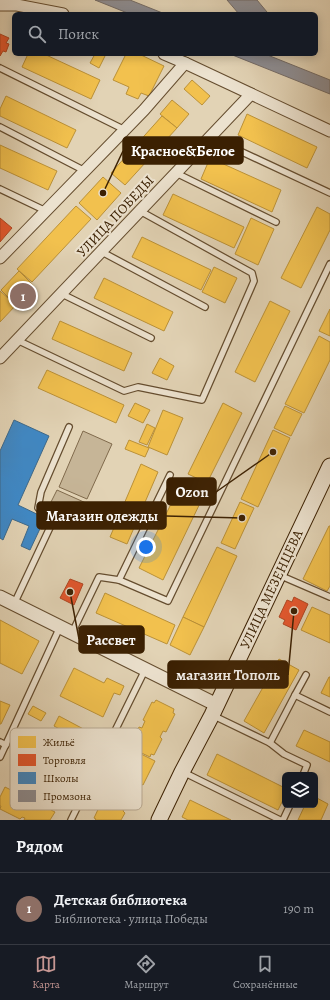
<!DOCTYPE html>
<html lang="ru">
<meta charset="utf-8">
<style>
:root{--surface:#171b24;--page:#20242c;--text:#f1f3f6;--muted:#9ea1a6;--line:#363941;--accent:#c59692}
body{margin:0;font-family:Alegreya,serif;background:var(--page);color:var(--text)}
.controls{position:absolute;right:12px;bottom:12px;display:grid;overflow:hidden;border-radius:6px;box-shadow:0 2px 10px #0003}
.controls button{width:36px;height:36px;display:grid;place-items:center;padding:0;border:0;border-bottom:1px solid var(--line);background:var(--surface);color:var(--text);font:20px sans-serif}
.you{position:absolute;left:146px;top:547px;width:14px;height:14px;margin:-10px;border:3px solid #fff;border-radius:50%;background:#1a73e8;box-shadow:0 0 0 6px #1a73e833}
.badge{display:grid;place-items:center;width:26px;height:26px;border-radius:50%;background:var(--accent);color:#fff;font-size:13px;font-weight:700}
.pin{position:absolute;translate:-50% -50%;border:2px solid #fff;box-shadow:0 1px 4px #0006}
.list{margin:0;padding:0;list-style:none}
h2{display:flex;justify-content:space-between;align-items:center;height:52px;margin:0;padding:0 16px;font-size:17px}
h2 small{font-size:13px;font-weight:400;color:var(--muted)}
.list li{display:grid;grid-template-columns:26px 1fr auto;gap:12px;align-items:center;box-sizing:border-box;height:72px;padding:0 16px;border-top:1px solid var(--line)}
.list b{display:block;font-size:15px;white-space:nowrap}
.list p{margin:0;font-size:13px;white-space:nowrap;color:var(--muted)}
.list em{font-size:13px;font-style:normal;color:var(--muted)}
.icon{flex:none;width:22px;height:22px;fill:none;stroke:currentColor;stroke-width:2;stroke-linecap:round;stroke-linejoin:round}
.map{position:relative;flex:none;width:330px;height:820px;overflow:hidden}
.search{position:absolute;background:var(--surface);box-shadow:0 2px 10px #0003;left:12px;right:12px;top:12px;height:44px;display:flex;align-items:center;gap:10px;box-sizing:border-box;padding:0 14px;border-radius:6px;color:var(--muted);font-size:15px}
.sheet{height:124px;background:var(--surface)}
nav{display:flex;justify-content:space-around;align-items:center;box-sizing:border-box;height:56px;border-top:1px solid var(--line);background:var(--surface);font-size:11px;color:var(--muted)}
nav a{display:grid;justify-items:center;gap:2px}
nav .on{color:var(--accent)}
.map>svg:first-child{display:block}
.green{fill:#c6b597;stroke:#806a4c}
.homes{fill:#f2c14e;stroke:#bb9137}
.shops{fill:#e4572e;stroke:#b14621}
.schools{fill:#3f88c5;stroke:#3e698a}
.industry{fill:#8d8d92;stroke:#746c67}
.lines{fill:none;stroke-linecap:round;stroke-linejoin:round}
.service-casing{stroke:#654d2f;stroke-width:8}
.minor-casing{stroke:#654d2f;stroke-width:13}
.tertiary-casing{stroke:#654d2f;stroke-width:15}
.secondary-casing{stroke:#3b2002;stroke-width:17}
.service{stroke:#ece2cf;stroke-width:5.5}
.minor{stroke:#ece2cf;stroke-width:11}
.tertiary{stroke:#ece2cf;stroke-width:13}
.secondary{stroke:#ece2cf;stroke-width:15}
.labels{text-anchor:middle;stroke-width:4;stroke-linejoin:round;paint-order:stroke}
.street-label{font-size:14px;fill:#3b2002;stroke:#ece2cf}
.key{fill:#ece2cf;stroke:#b7a892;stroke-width:1}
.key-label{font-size:11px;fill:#3b2002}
.leader{fill:none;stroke:#3b2002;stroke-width:1.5}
.callout-dot{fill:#3b2002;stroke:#ece2cf;stroke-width:1.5}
.callout{fill:#3b2002;stroke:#3b2002;stroke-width:1.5}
.callout-label{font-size:15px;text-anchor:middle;font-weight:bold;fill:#fff}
</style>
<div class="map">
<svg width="330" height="820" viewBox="0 0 330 820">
<rect width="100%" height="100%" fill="#e2d3b5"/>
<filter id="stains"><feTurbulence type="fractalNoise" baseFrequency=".005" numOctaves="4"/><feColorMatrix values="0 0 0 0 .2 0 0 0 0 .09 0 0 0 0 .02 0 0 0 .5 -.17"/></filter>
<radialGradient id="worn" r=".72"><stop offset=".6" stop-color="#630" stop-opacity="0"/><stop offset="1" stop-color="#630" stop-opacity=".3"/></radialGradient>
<g class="green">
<path d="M83,431L112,444L87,499L59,487Z"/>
<path d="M57,490L86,503L81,515L51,502Z"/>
</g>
<g class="homes">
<path d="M28,54H44L100,80L91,99L22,67Z"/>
<path d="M95,54H106L99,68L90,63Z"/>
<path d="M126,54H139L164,66L149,96L141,93L138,99L126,94L129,87L113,80Z"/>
<path d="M192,80L210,96L202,105L184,89Z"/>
<path d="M6,96L76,130L67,148L0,116V109Z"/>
<path d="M172,100L189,114L177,128L160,114Z"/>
<path d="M247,114L317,147L307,168L238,135Z"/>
<path d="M162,116L177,128L125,185L111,173Z"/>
<path d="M0,145L57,171L48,190L0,168Z"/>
<path d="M210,158L281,190L272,212L201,179Z"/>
<path d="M103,177L121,193L97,220L79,203Z"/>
<path d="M173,194L244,227L234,248L163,215Z"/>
<path d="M76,206L91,219L32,282L17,269Z"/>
<path d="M317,207L330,214V230L301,288L281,278Z"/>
<path d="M251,218L274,229L258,265L235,254Z"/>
<path d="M142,237L211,270L201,290L132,257Z"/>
<path d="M214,267L237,278L225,303L202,292Z"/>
<path d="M19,271L34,286L16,305L1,290Z"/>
<path d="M104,278L173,312L164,331L94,298Z"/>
<path d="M0,291L16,305L0,322Z"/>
<path d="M270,301L290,311L255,382L235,372Z"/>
<path d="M330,309V336L319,331Z"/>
<path d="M60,321L132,353L124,371L52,339Z"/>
<path d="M319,336L330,342V360L304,413L285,404Z"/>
<path d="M160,358L174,366L167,380L152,373Z"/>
<path d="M47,370L124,405L116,423L38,388Z"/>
<path d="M135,403L150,410L143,423L128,416Z"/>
<path d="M223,403L242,413L207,483L188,474Z"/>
<path d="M285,406L302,414L291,436L274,428Z"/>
<path d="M163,410L183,418L167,455L148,447Z"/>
<path d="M147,424L155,428L147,445L139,442Z"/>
<path d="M273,430L290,438L258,507L241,499Z"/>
<path d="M129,440L149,448L145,457L125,449Z"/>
<path d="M141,464L158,472L127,544L110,537Z"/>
<path d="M180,486L203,497L163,580L139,568Z"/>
<path d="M240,502L254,508L235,549L221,543Z"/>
<path d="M329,526H330V586L327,591L303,579Z"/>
<path d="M217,547L237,556L204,627L183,617Z"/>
<path d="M105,593L175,625L167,644L96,613Z"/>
<path d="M312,607L330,615V643L301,630Z"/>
<path d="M183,617L204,627L190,655L170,645Z"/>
<path d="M0,620L39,641L22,674L0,663Z"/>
<path d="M279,659L299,670L264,733L244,721Z"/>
<path d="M74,668L104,683L107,678L124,686L120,695L114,693L103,717L60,696Z"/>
<path d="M329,677H330V697L321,693Z"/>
<path d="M156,700L174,709L173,713L175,714L166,732L163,731L160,737L162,739L154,755L151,754L150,757L131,748L133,745L131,744L139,727L142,728L145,721L143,720L152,702L154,703Z"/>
<path d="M0,701L10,705L1,724H0Z"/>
<path d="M33,706L46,713L41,721L28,714Z"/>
<path d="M59,716L91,733L86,743L54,726Z"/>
<path d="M304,730L330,742V762L296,746Z"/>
<path d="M125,746L155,761L143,785L113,770Z"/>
<path d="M217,754L285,788V796L278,810L207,775Z"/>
<path d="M119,774L137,783L135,787L137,788L128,806L126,805L123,811L125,813L121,820H95L96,819L94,818L102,801L104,802L108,795L106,794L115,776L117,777Z"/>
<path d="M5,787L11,790L12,788L28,796L27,798L34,801L35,799L52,807L51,810L55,812L50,820H24L25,818L22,817L20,819L0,809L1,806H0V797Z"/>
<path d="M315,797L328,804L321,820H298L305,805H315Z"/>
<path d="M190,800L231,820H188L182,817Z"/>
</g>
<g class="shops">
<path d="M0,34L9,38L6,43L9,44L6,52L3,51L0,56Z"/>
<path d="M0,218L12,228L0,242Z"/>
<path d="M70,579L83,584L74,605L60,598Z"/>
<path d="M294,597L308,604L296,630L283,624L285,620L279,617L287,600L292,602Z"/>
</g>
<path class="schools" d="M14,420L49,436L18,505L45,518L30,550L21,546L29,526L12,519L3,540L0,538V451Z"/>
<g class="industry">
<path d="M95,0H130L165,14H130Z"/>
<path d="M227,0H257L267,12L264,14H239Z"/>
<path d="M230,54H265L330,80V94Z"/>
</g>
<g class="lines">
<defs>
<g id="service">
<path d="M0,68L125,130"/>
<path d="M0,127L85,171"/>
<path d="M210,137L330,193"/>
<path d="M176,173L276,222"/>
<path d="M0,189L46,211"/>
<path d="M102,252L205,307"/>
<path d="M62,294L151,338"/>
<path d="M17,340L124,391L138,387L202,400L254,281L252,273L140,211"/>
<path d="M279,575L330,597"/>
<path d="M119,580L170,475"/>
<path d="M14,604L53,521L38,508L41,492L69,427"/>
<path d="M72,633L99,577L119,580L168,601L330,264"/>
<path d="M306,675L295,695L330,712"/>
<path d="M212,715L270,743L295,695"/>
<path d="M0,742L6,745"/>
<path d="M270,743L284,754L307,765L303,775"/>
<path d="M0,757L60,627"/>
<path d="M183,772L280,820"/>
<path d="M71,820L145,670"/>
<path d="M283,820L290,805"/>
</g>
<g id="minor">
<path d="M0,5H17L63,14"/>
<path d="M164,54L185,63L330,131"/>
<path d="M0,258L144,110L185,63"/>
<path d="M0,358L251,94"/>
</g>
<path id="tertiary" d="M0,597L217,705"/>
<path id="secondary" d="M159,820L182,772L212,715L330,466"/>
</defs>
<use href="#service" class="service-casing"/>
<use href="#minor" class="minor-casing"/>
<use href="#tertiary" class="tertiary-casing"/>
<use href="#secondary" class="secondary-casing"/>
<use href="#service" class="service"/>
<use href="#minor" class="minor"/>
<use href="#tertiary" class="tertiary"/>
<use href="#secondary" class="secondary"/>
</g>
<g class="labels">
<g class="street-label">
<text transform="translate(115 216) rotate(-47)" y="5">УЛИЦА ПОБЕДЫ</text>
<text transform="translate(271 589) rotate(-65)" y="5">УЛИЦА МЕЗЕНЦЕВА</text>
</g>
</g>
<rect x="10" y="728" width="132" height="82" rx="6" class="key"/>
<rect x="18" y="736" width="18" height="12" fill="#f2c14e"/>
<rect x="18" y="754" width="18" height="12" fill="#e4572e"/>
<rect x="18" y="772" width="18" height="12" fill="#3f88c5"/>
<rect x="18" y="790" width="18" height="12" fill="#8d8d92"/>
<g class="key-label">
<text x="43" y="746">Жильё</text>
<text x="43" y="764">Торговля</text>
<text x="43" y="782">Школы</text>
<text x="43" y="800">Промзона</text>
</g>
<path class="leader" d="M103 193L123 151M273 452L216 492M242 518L166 516M70 592L79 639M294 611L288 675"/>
<g class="callout-dot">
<circle cx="103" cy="193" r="4"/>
<circle cx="273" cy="452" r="4"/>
<circle cx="242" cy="518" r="4"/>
<circle cx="70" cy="592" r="4"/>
<circle cx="294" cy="611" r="4"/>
</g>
<g class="callout">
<rect x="123" y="137" width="120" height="27" rx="4"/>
<rect x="167" y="478" width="49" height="27" rx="4"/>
<rect x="37" y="502" width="129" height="27" rx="4"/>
<rect x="79" y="626" width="65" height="27" rx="4"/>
<rect x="168" y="661" width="120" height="27" rx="4"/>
</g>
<g class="callout-label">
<text x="183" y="156">Красное&amp;Белое</text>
<text x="192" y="497">Ozon</text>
<text x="102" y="521">Магазин одежды</text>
<text x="111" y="645">Рассвет</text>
<text x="228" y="680">магазин Тополь</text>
</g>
<rect width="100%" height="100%" filter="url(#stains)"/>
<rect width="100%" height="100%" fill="url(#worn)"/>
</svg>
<div class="controls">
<button><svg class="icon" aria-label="layers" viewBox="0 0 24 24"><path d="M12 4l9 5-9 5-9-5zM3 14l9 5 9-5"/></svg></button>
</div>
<div class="you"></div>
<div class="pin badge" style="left:23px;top:296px;background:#8d6e63">1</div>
<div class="search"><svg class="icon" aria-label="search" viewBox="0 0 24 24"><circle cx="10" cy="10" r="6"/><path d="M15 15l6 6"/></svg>Поиск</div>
</div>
<section class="sheet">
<h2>Рядом<small></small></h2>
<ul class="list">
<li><span class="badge" style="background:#8d6e63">1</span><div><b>Детская библиотека</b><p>Библиотека · улица Победы</p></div><em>190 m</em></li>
</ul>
</section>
<nav>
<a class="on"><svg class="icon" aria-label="map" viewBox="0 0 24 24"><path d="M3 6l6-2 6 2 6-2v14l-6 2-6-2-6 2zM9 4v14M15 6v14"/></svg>Карта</a>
<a><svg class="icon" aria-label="directions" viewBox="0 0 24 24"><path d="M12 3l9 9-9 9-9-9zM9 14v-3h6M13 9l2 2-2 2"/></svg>Маршрут</a>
<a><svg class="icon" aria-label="saved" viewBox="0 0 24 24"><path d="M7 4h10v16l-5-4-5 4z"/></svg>Сохранённые</a>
</nav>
